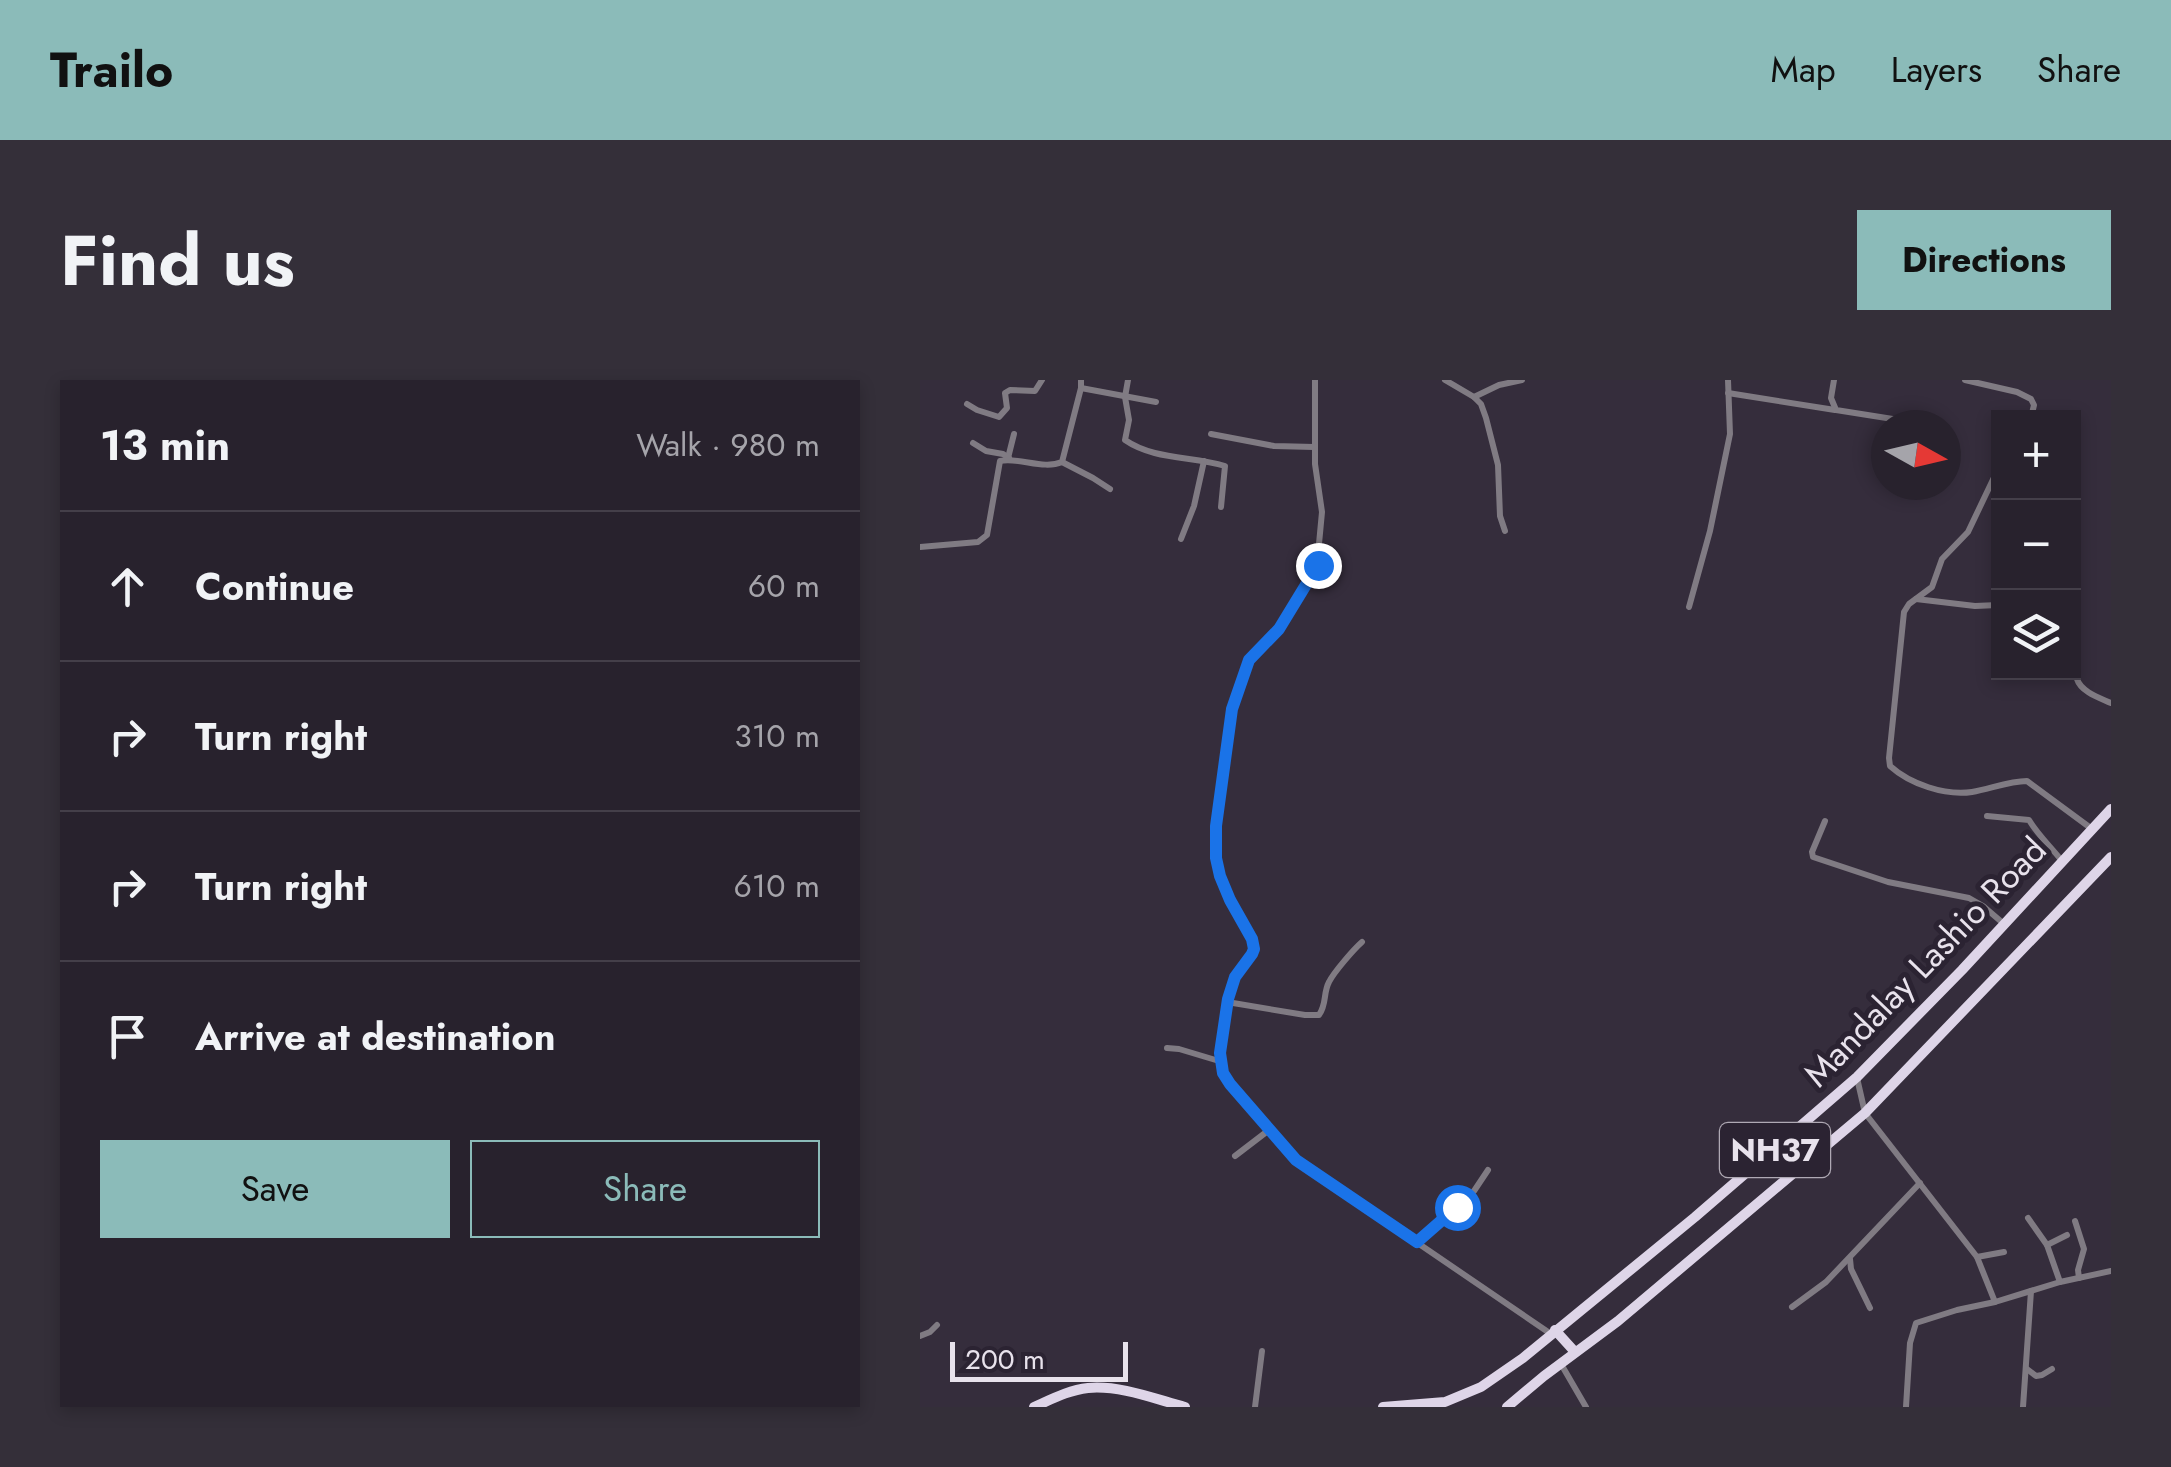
<!DOCTYPE html>
<meta charset="utf-8">
<style>
:root{--surface:#28222d;--page:#342f39;--text:#f1f3f6;--muted:#a5a4aa;--line:#443f49;--accent:#8bbbb9}
body{margin:0;font-family:Jost,sans-serif;background:var(--page);color:var(--text)}
.controls{position:absolute;right:30px;top:30px;display:grid;overflow:hidden;border-radius:0px;box-shadow:0 5px 15px #0003}
.controls button{width:90px;height:90px;display:grid;place-items:center;padding:0;border:0;border-bottom:2px solid var(--line);background:var(--surface);color:var(--text);font:50px sans-serif}
.compass{position:absolute;left:951px;top:30px;width:90px;height:90px;border-radius:50%;background:var(--surface);box-shadow:0 5px 15px #0003;rotate:98deg}
.scale{position:absolute;left:30px;bottom:25px;width:178px;box-sizing:border-box;padding-left:10px;border:5px solid #e8e2ec;border-top:0;font-size:28px;line-height:35px;white-space:nowrap;color:#e8e2ec;-webkit-text-stroke:8px #2b2332;paint-order:stroke}
.stop{position:absolute;width:30px;height:30px;margin:-22px;border:8px solid #1a73e8;border-radius:50%;background:#fff}
.stop.end{background:#1a73e8;border-color:#fff;box-shadow:0 2px 10px #0008}
.list{margin:0;padding:0;list-style:none}
h2{display:flex;justify-content:space-between;align-items:center;height:130px;margin:0;padding:0 40px;font-size:42px}
h2 small{font-size:32px;font-weight:400;color:var(--muted)}
.list li{display:grid;grid-template-columns:65px 1fr auto;gap:30px;align-items:center;box-sizing:border-box;height:150px;padding:0 40px;border-top:2px solid var(--line)}
.list b{display:block;font-size:38px;white-space:nowrap}
.list em{font-size:32px;font-style:normal;color:var(--muted)}
.actions{display:flex;gap:20px;padding:30px 40px}
.actions a{flex:1;padding:22px 0;border:2px solid var(--accent);border-radius:0px;text-align:center;font-size:35px;color:var(--accent)}
.actions .main{background:var(--accent);color:#111}
.icon{flex:none;width:55px;height:55px;fill:none;stroke:currentColor;stroke-width:2;stroke-linecap:round;stroke-linejoin:round}
.map{position:relative;flex:none;width:1191px;height:1027px;overflow:hidden;border-radius:0px}
header{display:flex;align-items:center;gap:60px;box-sizing:border-box;height:140px;padding:0 50px;background:var(--accent);color:#111}
header strong{font-size:48px}
nav{display:flex;gap:55px;margin-inline-start:auto;font-size:35px}
.intro{display:flex;align-items:center;justify-content:space-between;box-sizing:border-box;height:240px;padding:0 60px}
h1{margin:0;font-size:70px}
.button{padding:25px 45px;border-radius:0px;background:var(--accent);color:#111;font-size:35px;font-weight:700}
main{display:flex;gap:60px;padding:0 60px}
aside{flex:1;background:var(--surface);border-radius:0px;box-shadow:0 5px 15px #0003}
.map>svg:first-child{display:block}
.lines{fill:none;stroke-linecap:round;stroke-linejoin:round}
.minor{stroke:#807b83;stroke-width:6}
.trunk{stroke:#ded5e8;stroke-width:10}
.route{stroke:#1a73e8;stroke-width:12}
.labels{text-anchor:middle;stroke-width:10;stroke-linejoin:round;paint-order:stroke}
.shield{fill:#2b2332;stroke:#afa9b4;stroke-width:2.5}
.shield-label{font-size:32px;font-weight:bold;fill:#e8e2ec}
.street-label{font-size:35px;fill:#e8e2ec;stroke:#2b2332}
</style>
<header>
<strong>Trailo</strong>
<nav><a>Map</a><a>Layers</a><a>Share</a></nav>
</header>
<div class="intro"><h1>Find us</h1><a class="button">Directions</a></div>
<main>
<aside>
<h2>13 min<small>Walk · 980 m</small></h2>
<ul class="list">
<li><svg class="icon" aria-label="ahead" viewBox="0 0 24 24"><path d="M12 20V5M6 11l6-6 6 6"/></svg><div><b>Continue</b></div><em>60 m</em></li>
<li><svg class="icon" aria-label="right" viewBox="0 0 24 24"><path d="M7 20v-9h11M14 6l5 5-5 5"/></svg><div><b>Turn right</b></div><em>310 m</em></li>
<li><svg class="icon" aria-label="right" viewBox="0 0 24 24"><path d="M7 20v-9h11M14 6l5 5-5 5"/></svg><div><b>Turn right</b></div><em>610 m</em></li>
<li><svg class="icon" aria-label="arrive" viewBox="0 0 24 24"><path d="M6 21V4h12l-3 4 3 4H6"/></svg><div><b>Arrive at destination</b></div></li>
</ul>
<div class="actions"><a class="main">Save</a><a>Share</a></div>
</aside>
<div class="map">
<svg width="1191" height="1027" viewBox="0 0 1191 1027">
<rect width="100%" height="100%" fill="#352d3c"/>
<g class="lines">
<g class="minor">
<path d="M208,0L205,17L209,40L205,60C234,80 272,76 305,86L301,127"/>
<path d="M395,0V84L402,132L397,185L359,249L335,272L323,296L312,329L296,446V478L300,496L332,559L334,569L315,597L304,641L299,681L310,704L376,780L631,954"/>
<path d="M525,0L554,17L561,24L566,38L578,85L580,136L585,151"/>
<path d="M914,0L911,18L916,30L998,43"/>
<path d="M1045,0L1097,12L1111,19L1114,25L1111,38"/>
<path d="M161,8L236,22"/>
<path d="M808,13L915,30"/>
<path d="M554,17L579,5L602,0"/>
<path d="M47,24L57,30L79,37L87,28L85,13L90,10L115,11L122,0"/>
<path d="M291,54L354,66L394,67"/>
<path d="M53,63L66,71L83,74L89,78"/>
<path d="M88,78L94,54"/>
<path d="M142,82L173,98L190,109"/>
<path d="M1078,89L1048,152L1022,179L1012,207L989,224L984,232L969,378L970,386C990,404 1025,416 1052,412C1070,409 1089,401 1107,401L1172,449"/>
<path d="M261,159L274,126L284,81"/>
<path d="M0,167L58,162L67,155L80,81C100,77 123,90 142,82L161,8V0"/>
<path d="M996,219L1055,226L1078,225"/>
<path d="M769,227L790,151L810,54L808,0"/>
<path d="M1154,284C1156,289 1155,294 1157,299C1161,312 1180,318 1191,323"/>
<path d="M1067,436L1109,440C1118,455 1131,467 1142,481"/>
<path d="M905,441L892,472L893,477L968,502L1049,518L1063,526L1084,544"/>
<path d="M307,622L385,635H399C407,624 403,613 409,602C414,592 434,569 442,562"/>
<path d="M247,668L259,669L299,681"/>
<path d="M937,698L945,733L1057,877L1075,922L1037,930L996,943L990,963L986,1027"/>
<path d="M315,776L349,750"/>
<path d="M1108,838L1127,865L1140,902"/>
<path d="M1155,841L1164,869L1158,890L1159,898"/>
<path d="M497,861L554,811L568,790"/>
<path d="M1127,865L1147,855"/>
<path d="M1057,877L1084,872"/>
<path d="M930,879L931,889L950,928"/>
<path d="M1075,922L1140,902L1191,891"/>
<path d="M872,927L906,902L1000,803"/>
<path d="M0,956L10,952L17,945"/>
<path d="M641,984L666,1027"/>
<path d="M1107,989L1116,996L1122,995L1132,989"/>
<path d="M335,1027L342,971"/>
<path d="M1103,1027L1111,911"/>
</g>
<g class="trunk">
<path d="M635,950L655,972"/>
<path d="M114,1027C132,1019 149,1010 168,1008C200,1005 235,1019 265,1027"/>
<path d="M463,1027L525,1022L561,1007L603,978L775,837L937,697L1042,590L1191,429"/>
<path d="M587,1027L624,996L698,941L945,733L1191,477"/>
</g>
</g>
<g class="lines">
<path class="route" d="M398,185L359,249L329,280L312,329L296,446V478L300,496L310,520L332,559L334,569L332,574L315,597L308,619L300,673L303,693L310,704L376,780L497,862L537,827"/>
</g>
<g class="labels">
<rect class="shield" x="800" y="743" width="110" height="54" rx="8"/>
<g class="shield-label">
<text x="855" y="781">NH37</text>
</g>
<g class="street-label">
<text transform="translate(1005 582) rotate(-46)" y="12">Mandalay Lashio Road</text>
</g>
</g>
</svg>
<div class="controls">
<button>+</button>
<button>−</button>
<button><svg class="icon" aria-label="layers" viewBox="0 0 24 24"><path d="M12 4l9 5-9 5-9-5zM3 14l9 5 9-5"/></svg></button>
</div>
<svg class="compass" viewBox="-18 -18 36 36"><path d="M0-13l5 13h-10z" fill="#e53935"/><path d="M0 13l5-13h-10z" fill="#a5a4aa"/></svg>
<div class="scale">200 m</div>
<div class="stop" style="left:537px;top:827px"></div>
<div class="stop end" style="left:398px;top:185px"></div>
</div>
</main>
